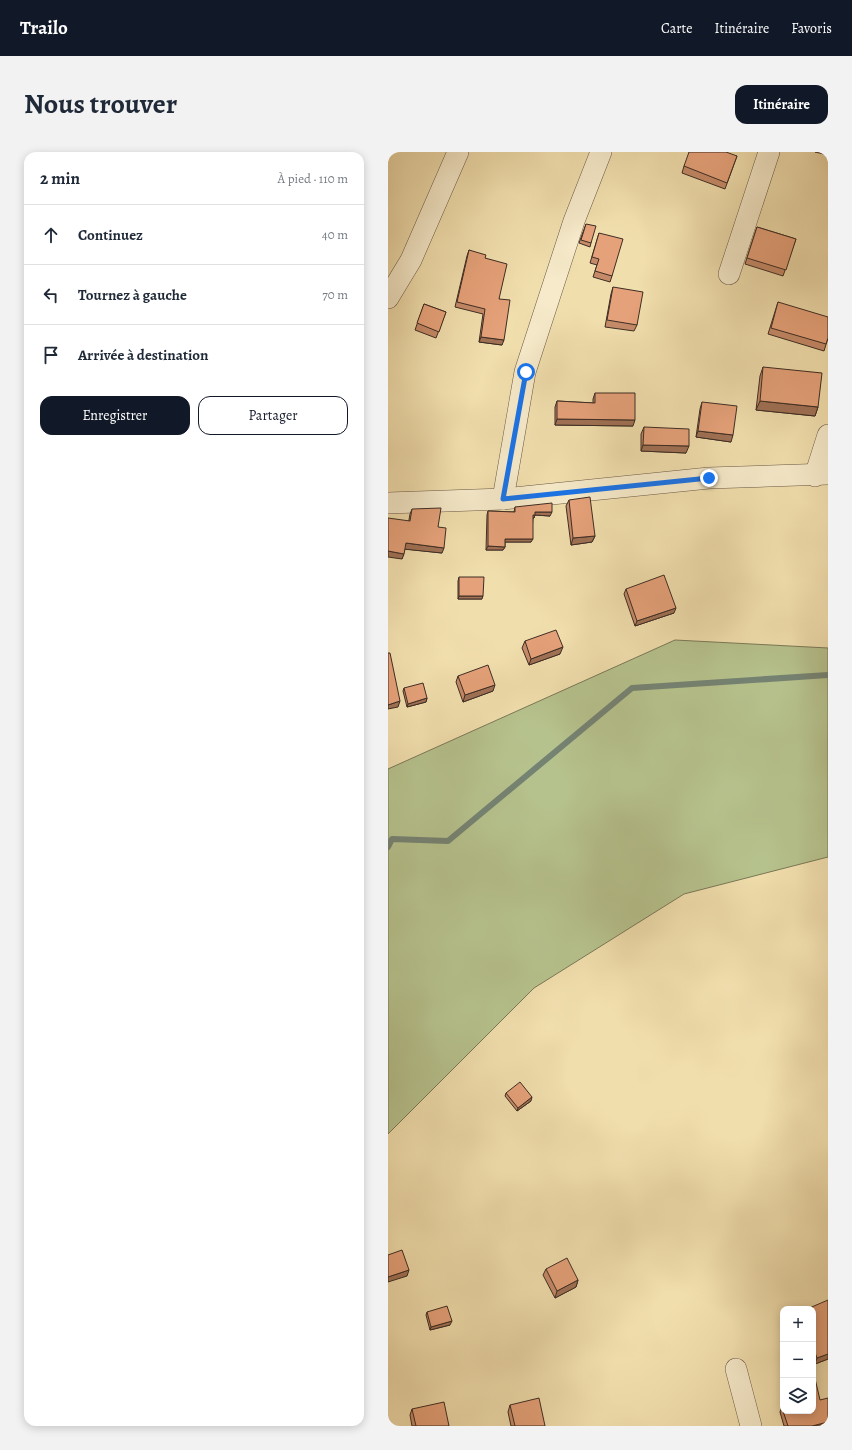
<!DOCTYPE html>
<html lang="fr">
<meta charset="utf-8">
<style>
:root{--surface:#fff;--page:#f2f2f3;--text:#1f2937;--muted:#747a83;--line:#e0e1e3;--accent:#111827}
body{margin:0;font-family:Alegreya,serif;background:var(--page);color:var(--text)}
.controls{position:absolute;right:12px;bottom:12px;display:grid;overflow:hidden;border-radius:8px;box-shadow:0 2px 10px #0003}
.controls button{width:36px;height:36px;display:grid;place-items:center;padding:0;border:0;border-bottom:1px solid var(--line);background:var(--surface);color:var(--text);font:20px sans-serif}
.stop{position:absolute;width:12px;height:12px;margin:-9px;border:3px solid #1a73e8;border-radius:50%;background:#fff}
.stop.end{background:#1a73e8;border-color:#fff;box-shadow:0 1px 4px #0008}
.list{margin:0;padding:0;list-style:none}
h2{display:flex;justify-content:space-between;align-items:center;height:52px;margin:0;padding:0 16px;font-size:17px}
h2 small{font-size:13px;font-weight:400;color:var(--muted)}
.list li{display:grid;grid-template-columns:26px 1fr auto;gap:12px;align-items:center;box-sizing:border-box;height:60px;padding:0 16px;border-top:1px solid var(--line)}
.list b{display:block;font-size:15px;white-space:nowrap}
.list em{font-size:13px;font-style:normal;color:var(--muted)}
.actions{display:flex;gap:8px;padding:12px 16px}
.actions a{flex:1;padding:9px 0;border:1px solid var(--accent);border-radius:12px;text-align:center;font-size:14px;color:var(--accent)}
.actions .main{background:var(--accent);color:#fff}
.icon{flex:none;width:22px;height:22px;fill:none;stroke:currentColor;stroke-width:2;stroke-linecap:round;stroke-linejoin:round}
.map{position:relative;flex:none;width:440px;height:1274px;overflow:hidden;border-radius:12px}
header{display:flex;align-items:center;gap:24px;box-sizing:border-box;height:56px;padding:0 20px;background:var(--accent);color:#fff}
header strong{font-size:19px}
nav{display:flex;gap:22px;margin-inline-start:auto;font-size:14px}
.intro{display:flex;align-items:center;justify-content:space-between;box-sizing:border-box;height:96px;padding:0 24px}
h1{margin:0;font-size:28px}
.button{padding:10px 18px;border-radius:12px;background:var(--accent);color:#fff;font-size:14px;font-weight:700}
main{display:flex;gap:24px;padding:0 24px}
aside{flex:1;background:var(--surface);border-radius:12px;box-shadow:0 2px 10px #0003}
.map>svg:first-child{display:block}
.green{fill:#b6c28d;stroke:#7a7858}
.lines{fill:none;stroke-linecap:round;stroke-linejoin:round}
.stream{stroke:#758373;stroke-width:6}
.minor-casing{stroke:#6a5946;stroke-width:22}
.minor{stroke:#f6eaca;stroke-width:21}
.wall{fill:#c58a68;stroke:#3d2d24}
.shaded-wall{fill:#a07155;stroke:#3d2d24}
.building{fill:#e5a179;stroke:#3d2d24}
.route{stroke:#1a73e8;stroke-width:5}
</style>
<header>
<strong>Trailo</strong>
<nav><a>Carte</a><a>Itinéraire</a><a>Favoris</a></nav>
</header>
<div class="intro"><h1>Nous trouver</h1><a class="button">Itinéraire</a></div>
<main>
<aside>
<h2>2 min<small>À pied · 110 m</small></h2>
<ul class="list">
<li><svg class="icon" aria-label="ahead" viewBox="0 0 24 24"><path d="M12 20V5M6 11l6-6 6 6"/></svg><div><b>Continuez</b></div><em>40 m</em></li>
<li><svg class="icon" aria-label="left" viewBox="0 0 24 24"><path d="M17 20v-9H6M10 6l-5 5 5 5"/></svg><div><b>Tournez à gauche</b></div><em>70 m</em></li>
<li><svg class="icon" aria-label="arrive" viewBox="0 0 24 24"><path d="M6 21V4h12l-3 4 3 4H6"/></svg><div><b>Arrivée à destination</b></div></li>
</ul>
<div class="actions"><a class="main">Enregistrer</a><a>Partager</a></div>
</aside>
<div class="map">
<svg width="440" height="1274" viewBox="0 0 440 1274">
<rect width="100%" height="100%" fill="#f1dead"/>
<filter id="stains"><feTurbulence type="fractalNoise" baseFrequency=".005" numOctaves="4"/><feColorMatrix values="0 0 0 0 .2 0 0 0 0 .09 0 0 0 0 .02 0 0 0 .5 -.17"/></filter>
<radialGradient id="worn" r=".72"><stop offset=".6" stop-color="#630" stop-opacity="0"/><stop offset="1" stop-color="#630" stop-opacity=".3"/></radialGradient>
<path class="green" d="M287,488L440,496V705L296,742L146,836L0,982V617Z"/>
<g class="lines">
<path class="stream" d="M0,695L4,687L60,689L244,536L440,523"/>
<defs>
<g id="minor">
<path d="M341,122L381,0"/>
<path d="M0,146L23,108L70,0"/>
<path d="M427,324L440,283"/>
<path d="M115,347L137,220L186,69L213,0"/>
<path d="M0,351L115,347L321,326L440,322"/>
<path d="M348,1217L363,1274"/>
</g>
</defs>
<use href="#minor" class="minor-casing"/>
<use href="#minor" class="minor"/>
</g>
<g class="wall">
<path d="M427,0H440V3Z"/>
<path d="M349,4L337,37L294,21L296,14Z"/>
<path d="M198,72L203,91L202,95L191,91Z"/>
<path d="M369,75L408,87L395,124L357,112Z"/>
<path d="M211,81L224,124L222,130L205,125L209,113L202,111Z"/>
<path d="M81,98L97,106L111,147L114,193L91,190L95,162L67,155L79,104Z"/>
<path d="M225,135L249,173L246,179L217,175L223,142Z"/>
<path d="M390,150L440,186L436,199L380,182Z"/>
<path d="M36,152L58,160L48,186L27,178Z"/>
<path d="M375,215L430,255L427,264L368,258L372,224Z"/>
<path d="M207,241L245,274L167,273V255L169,249L205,251V247Z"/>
<path d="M314,250L343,290L308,285L312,257Z"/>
<path d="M256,275L298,301L253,299V282Z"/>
<path d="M181,348L207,384L204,390L183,393L178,354Z"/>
<path d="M127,355L162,364L147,363L146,366H145L143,390H117V395L115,398H98L99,363L100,359L126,360Z"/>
<path d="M24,357L54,401L17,397L14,407L22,362Z"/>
<path d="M71,425L94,447H70V429Z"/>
<path d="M238,437L286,461L247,474L236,442Z"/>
<path d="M137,489L172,502L141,513L134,496Z"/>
<path d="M70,524L105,539L75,550L68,530Z"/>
<path d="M16,536L39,546L38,550L19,555L15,539Z"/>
<path d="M118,941L143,949L129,959L117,944Z"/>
<path d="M158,1117L190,1128L188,1135L167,1146L155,1123Z"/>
<path d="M425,1157L440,1207L427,1212L425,1207Z"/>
<path d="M39,1160L62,1173L42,1178L38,1163Z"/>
<path d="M432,1248L440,1274H396L392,1260L394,1254H395V1259H425Z"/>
<path d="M122,1253L157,1274H123L120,1260Z"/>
<path d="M24,1257L61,1274H24L22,1263Z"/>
</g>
<g class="shaded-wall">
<path d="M93,185L116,188L114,193L91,190Z"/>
<path d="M372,249L430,255L427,264L368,258Z"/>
<path d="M169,267L247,268L245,274L167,273Z"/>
<path d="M310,279L345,283L343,290L308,285Z"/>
<path d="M255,293L301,294L298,301L253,299Z"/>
<path d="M147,360H164L162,364L147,363L146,366H143Z"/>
<path d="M207,384L204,390L183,393L185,386Z"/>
<path d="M117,387H145L143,390H116Z"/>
<path d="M18,391L56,396L54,401L15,397Z"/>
<path d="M100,394L117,395L115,398H98Z"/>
<path d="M0,399L16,402L14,407L0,405Z"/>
<path d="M71,444H95L94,447H70Z"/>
<path d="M288,456L286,461L247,474L249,469Z"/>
<path d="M175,495L172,502L141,513L143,507Z"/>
<path d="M107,533L105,539L75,550L77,543Z"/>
<path d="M39,546L38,550L19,555L20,552Z"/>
<path d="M12,549L10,555L0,557V553Z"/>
<path d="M144,945L143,949L129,959L130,956Z"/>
<path d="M21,1118L19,1124L0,1130V1125Z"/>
<path d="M190,1128L188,1135L167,1146L169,1139Z"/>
<path d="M64,1169L62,1173L42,1178L43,1175Z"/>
<path d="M440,1202V1207L427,1212L429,1206Z"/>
<path d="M440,1270V1274H424Z"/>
</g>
<g class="building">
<path d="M301,0H338L349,4L339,31L296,14Z"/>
<path d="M198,72L208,74L203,91L193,88Z"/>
<path d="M369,75L408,87L398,118L359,106Z"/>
<path d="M211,81L235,87L224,124L207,119L211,107L204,105Z"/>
<path d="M81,98L98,103L97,106L119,112L111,147L122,148L116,188L93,185L97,157L69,150Z"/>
<path d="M225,135L255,140L249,173L219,168Z"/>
<path d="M390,150L440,165V186L438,192L383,176Z"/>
<path d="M36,152L58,160L51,180L29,171Z"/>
<path d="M375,215L434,221L430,255L372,249Z"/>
<path d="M207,241H247V268L169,267V249L207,251Z"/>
<path d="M314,250L349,254L345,283L310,279Z"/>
<path d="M256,275L301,277V294L255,293Z"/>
<path d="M202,345L207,384L185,386L181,348Z"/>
<path d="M164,351V360H147V363H145V387H117V395L100,394V359L127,360V355Z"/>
<path d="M53,356L50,375L58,376L56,396L18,391L16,402L0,399V366L22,369L24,357Z"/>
<path d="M276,423L288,456L249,469L238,437Z"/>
<path d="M71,425H96L95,444H71Z"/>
<path d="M168,478L175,495L143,507L137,489Z"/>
<path d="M0,501H2L12,549L0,553Z"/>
<path d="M100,513L107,533L77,543L70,524Z"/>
<path d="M35,531L39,546L20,552L16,536Z"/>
<path d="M132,930L144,945L130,956L118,941Z"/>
<path d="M14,1098L21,1118L0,1125V1103Z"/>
<path d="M179,1106L190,1128L169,1139L158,1117Z"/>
<path d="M440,1148V1202L429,1206L425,1195V1157H419Z"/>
<path d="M59,1154L64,1169L43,1175L39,1160Z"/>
<path d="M425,1218L432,1248L440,1246V1270L424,1274H400L395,1259H425Z"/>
<path d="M151,1246L157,1274H127L122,1253Z"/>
<path d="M56,1250L61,1274H28L24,1257Z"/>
</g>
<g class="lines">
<path class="route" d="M138,220L115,347L321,326"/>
</g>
<rect width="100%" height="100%" filter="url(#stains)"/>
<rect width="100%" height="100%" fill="url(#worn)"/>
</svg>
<div class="controls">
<button>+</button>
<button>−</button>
<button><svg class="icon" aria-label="layers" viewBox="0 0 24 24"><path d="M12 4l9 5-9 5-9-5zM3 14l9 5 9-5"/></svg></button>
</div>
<div class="stop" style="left:138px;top:220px"></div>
<div class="stop end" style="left:321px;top:326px"></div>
</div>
</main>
